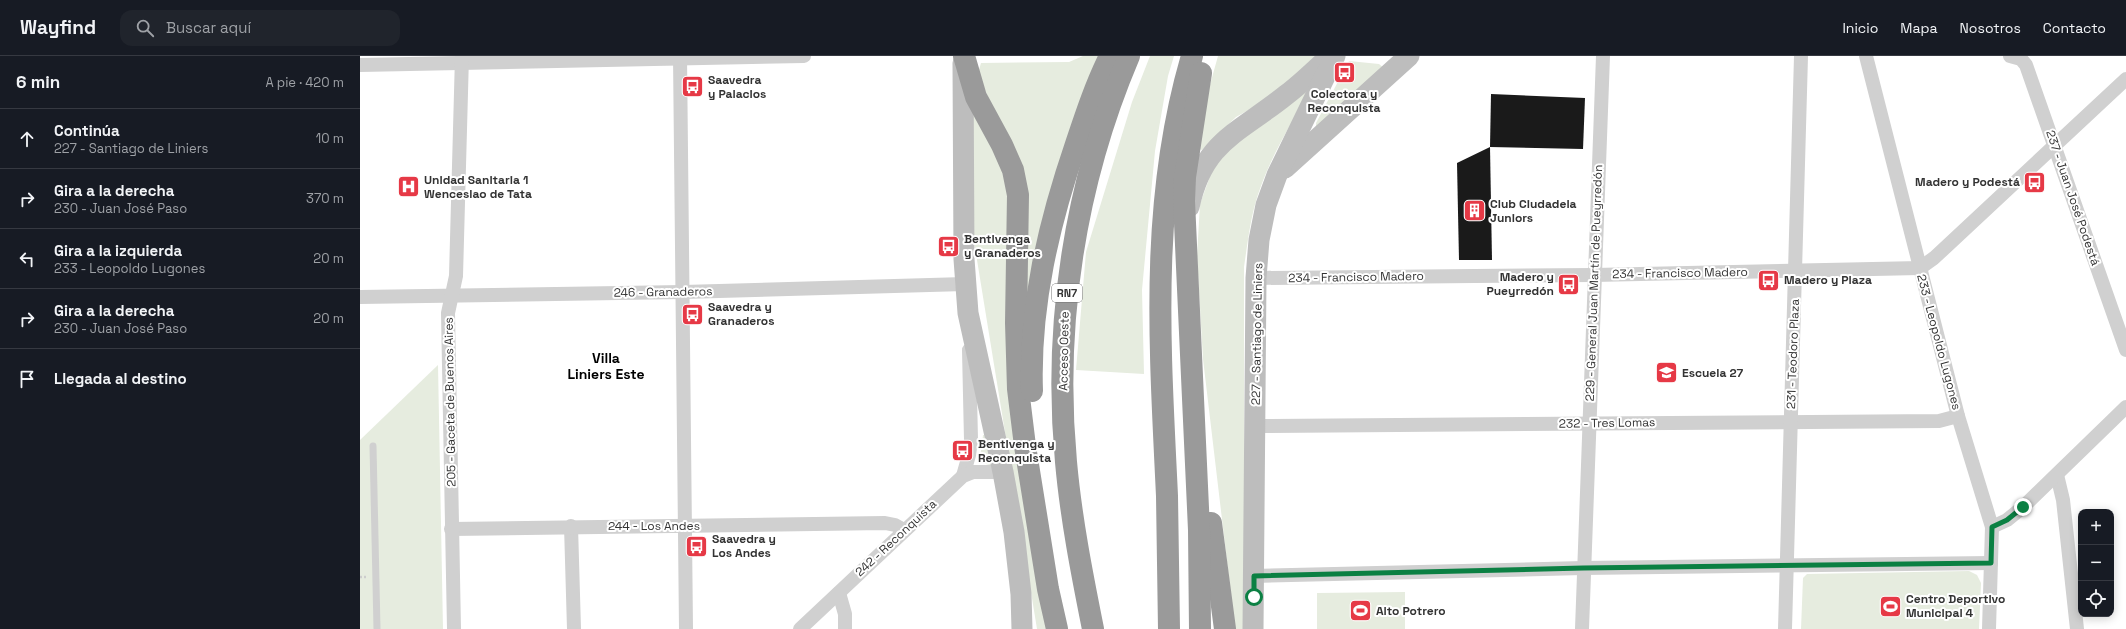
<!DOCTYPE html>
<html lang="es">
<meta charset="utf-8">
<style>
:root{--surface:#171b24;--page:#20242c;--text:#f1f3f6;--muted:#9ea1a6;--line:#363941}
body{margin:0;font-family:"Space Grotesk",sans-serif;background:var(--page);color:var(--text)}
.controls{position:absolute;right:12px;bottom:12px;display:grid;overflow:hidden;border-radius:8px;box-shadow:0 2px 10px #0003}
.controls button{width:36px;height:36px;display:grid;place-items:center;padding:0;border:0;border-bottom:1px solid var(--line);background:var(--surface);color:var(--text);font:20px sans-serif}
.stop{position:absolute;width:12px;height:12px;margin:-9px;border:3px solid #0b8043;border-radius:50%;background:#fff}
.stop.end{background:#0b8043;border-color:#fff;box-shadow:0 1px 4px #0008}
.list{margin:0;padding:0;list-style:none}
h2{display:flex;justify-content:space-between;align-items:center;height:52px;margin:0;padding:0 16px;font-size:17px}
h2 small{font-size:13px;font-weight:400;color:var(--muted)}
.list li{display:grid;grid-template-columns:26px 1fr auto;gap:12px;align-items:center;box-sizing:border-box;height:60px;padding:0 16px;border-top:1px solid var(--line)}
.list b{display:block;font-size:15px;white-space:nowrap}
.list p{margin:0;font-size:13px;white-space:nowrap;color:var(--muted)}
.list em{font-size:13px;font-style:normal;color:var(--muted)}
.icon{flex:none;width:22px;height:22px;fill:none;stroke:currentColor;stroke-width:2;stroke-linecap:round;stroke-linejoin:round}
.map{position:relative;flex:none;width:1766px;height:573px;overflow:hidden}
header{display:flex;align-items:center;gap:24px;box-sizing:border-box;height:56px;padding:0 20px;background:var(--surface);border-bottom:1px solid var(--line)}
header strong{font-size:19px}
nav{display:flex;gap:22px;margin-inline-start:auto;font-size:14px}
.search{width:280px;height:36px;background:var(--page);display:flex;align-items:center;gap:10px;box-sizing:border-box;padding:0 14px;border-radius:12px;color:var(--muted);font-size:15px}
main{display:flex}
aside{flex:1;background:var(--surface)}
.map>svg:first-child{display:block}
.green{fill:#e6ecdf}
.building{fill:#1a1a1a}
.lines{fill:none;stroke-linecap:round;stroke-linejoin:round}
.path{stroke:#cdcdcd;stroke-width:2.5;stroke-dasharray:2 2;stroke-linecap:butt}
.lane{stroke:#d0d0d0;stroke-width:7}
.street{stroke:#d0d0d0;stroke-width:14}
.secondary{stroke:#bdbdbd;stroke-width:21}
.highway{stroke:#9a9a9a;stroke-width:22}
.route{stroke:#0b8043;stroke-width:5}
.labels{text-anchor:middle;stroke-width:4;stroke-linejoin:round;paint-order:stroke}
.shield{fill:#fff;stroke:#707070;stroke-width:1}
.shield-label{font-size:11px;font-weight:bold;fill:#333}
.poi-label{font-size:12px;font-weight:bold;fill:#333;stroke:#fff;text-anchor:start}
.street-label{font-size:12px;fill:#333;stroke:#fff}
.quarter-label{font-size:14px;font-weight:bold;fill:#000;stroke:#fff}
</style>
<header>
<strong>Wayfind</strong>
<div class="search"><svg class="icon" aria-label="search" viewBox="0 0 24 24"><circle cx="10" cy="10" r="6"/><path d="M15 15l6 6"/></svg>Buscar aquí</div>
<nav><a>Inicio</a><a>Mapa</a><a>Nosotros</a><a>Contacto</a></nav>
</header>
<main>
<aside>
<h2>6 min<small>A pie · 420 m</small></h2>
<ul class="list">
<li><svg class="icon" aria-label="ahead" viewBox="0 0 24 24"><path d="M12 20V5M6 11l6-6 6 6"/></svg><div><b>Continúa</b><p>227 - Santiago de Liniers</p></div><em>10 m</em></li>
<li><svg class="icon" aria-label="right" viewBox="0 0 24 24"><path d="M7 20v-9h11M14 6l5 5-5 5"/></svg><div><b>Gira a la derecha</b><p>230 - Juan José Paso</p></div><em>370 m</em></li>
<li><svg class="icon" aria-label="left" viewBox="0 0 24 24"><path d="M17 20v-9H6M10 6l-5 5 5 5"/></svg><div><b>Gira a la izquierda</b><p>233 - Leopoldo Lugones</p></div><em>20 m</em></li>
<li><svg class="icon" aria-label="right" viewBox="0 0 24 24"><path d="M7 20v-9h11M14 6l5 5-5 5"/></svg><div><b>Gira a la derecha</b><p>230 - Juan José Paso</p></div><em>20 m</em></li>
<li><svg class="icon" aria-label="arrive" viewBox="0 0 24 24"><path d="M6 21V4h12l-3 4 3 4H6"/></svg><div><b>Llegada al destino</b></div></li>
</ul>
</aside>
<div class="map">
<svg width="1766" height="573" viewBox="0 0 1766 573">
<rect width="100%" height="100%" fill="#fff"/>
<g class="green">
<path d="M723,0H741L663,332L656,109L618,17L621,7L709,6Z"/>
<path d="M790,0H814L808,20L795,95L782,234L784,318L716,314L726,196L772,46Z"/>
<path d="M858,0H955L919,37L876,61L842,94L839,93L846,43Z"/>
<path d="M989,5L1019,8L1025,13L956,74V67Z"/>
<path d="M959,19C939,55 915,91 901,130C891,156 888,184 884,211V573H875L843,303L837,200L840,148L853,112L884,78Z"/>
<path d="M612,57L628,79L648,125L687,573H677L611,167Z"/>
<path d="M78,309L83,573H0V384Z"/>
<path d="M623,379H624L633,410L622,407L620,402Z"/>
<path d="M1609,515L1617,519L1621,527L1619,573H1441L1443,522L1447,518Z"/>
<path d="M1045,536V573H957V537Z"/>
</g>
<g class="building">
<path d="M1131,38L1225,42L1223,93L1130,91Z"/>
<path d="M1130,91L1132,204H1099L1097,107Z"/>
</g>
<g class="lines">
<path class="path" d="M0,521H8"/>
<path class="lane" d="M13,390L17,573"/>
<g class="street">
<path d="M320,0L326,573"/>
<path d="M1506,0L1598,360L1632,471L1629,573"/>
<path d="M1650,0L1661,3L1666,9L1766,294"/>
<path d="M0,9L444,0"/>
<path d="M896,222L1234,219L1560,212L1574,202L1766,23"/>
<path d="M0,241L323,236L605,228"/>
<path d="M896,370L1579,365L1598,360"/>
<path d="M1697,419L1703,444L1717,573"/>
<path d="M603,420L609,399L611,384L609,294"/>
<path d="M211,470L214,573"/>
<path d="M1632,471L1647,464L1663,451L1766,351"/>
<path d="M91,473L525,467L535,469L544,474"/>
<path d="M894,520L1223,512L1631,507"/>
<path d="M479,537L485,558V573"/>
<path d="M94,573L88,257L96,220L102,0"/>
<path d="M440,573L603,420L613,416H643"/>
<path d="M1222,573L1243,0"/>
<path d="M1425,573L1441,0"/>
</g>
<g class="secondary">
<path d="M603,7L604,203L608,257L643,416L654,476L661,538L662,573"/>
<path d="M925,112L1049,0"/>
<path d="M829,151C843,85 879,77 926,39C942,27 956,13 970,0"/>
<path d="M893,573L896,222L899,184L906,149L917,119L975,0"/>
</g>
<g class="highway">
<path d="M604,0L616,41L642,89L653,114L658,139L656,267L658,333L665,390L688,533L697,573"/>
<path d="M672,335C669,250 689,167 716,88C726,58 736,28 750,0"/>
<path d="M851,467L865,573"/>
<path d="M733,573C722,518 711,462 706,406C693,268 715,127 769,0"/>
<path d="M809,573C808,529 808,484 807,440C800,291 789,146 832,0"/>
<path d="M840,573L839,474L824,145L825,121L841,17"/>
</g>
</g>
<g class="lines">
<path class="route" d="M894,541V520L1223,512L1631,507L1632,471L1647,464L1663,451"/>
</g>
<defs>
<symbol id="bus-square" viewBox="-11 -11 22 22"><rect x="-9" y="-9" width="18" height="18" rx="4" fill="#e63946" stroke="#fff"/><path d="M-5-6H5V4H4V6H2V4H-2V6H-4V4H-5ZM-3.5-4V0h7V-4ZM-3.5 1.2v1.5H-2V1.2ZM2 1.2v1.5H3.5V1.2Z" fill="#fff"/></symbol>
<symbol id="hospital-square" viewBox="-11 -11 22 22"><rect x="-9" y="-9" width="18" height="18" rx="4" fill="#e63946" stroke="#fff"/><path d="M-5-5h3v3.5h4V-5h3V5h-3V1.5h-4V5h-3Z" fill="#fff"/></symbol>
<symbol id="building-square" viewBox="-11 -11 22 22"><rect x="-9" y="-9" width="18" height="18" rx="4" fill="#e63946" stroke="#fff"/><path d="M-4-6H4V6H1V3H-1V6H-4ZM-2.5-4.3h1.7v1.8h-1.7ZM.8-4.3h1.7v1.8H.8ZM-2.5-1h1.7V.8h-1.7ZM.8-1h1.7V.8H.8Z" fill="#fff"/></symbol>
<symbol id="school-square" viewBox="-11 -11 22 22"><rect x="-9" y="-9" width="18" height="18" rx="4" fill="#e63946" stroke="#fff"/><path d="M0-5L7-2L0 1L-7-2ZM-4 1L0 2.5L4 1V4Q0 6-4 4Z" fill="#fff"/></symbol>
<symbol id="stadium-square" viewBox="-11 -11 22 22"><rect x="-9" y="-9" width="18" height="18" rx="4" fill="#e63946" stroke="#fff"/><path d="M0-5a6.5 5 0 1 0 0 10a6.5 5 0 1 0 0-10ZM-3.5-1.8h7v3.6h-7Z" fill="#fff"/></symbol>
</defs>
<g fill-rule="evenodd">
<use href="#bus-square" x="972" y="4" width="25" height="25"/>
<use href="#bus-square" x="320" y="18" width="25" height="25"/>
<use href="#bus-square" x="1662" y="114" width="25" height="25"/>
<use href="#hospital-square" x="36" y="118" width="25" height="25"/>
<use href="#building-square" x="1102" y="142" width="25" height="25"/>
<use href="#bus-square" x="576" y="178" width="25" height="25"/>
<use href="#bus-square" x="1396" y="212" width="25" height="25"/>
<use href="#bus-square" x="1196" y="216" width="25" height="25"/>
<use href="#bus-square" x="320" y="246" width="25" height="25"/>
<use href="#school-square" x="1294" y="304" width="25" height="25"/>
<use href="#bus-square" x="590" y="382" width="25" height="25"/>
<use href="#bus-square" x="324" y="478" width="25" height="25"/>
<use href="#stadium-square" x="1518" y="538" width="25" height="25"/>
<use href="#stadium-square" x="988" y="542" width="25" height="25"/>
</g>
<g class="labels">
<rect class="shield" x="692" y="228" width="30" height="18" rx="3"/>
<g class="shield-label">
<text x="707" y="241">RN7</text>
</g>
<g class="poi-label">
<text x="348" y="28">Saavedra<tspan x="348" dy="14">y Palacios</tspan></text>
<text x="984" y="42" text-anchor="middle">Colectora y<tspan x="984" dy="14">Reconquista</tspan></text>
<text x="64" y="128">Unidad Sanitaria 1<tspan x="64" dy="14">Wenceslao de Tata</tspan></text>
<text x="1660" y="130" text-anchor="end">Madero y Podestá</text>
<text x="1130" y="152">Club Ciudadela<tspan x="1130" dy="14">Juniors</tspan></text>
<text x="604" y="187">Bentivenga<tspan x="604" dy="14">y Granaderos</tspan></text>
<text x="1194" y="225" text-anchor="end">Madero y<tspan x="1194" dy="14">Pueyrredón</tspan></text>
<text x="1424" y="228">Madero y Plaza</text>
<text x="348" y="255">Saavedra y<tspan x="348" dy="14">Granaderos</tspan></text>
<text x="1322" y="321">Escuela 27</text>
<text x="618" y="392">Bentivenga y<tspan x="618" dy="14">Reconquista</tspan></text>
<text x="352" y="487">Saavedra y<tspan x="352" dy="14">Los Andes</tspan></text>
<text x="1546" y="547">Centro Deportivo<tspan x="1546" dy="14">Municipal 4</tspan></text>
<text x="1016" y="559">Alto Potrero</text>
</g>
<g class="street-label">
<text transform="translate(1713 142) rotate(71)" y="4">237 - Juan José Podestá</text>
<text transform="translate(1320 217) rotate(-1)" y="4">234 - Francisco Madero</text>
<text transform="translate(996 221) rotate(-1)" y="4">234 - Francisco Madero</text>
<text transform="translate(1234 227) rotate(-88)" y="4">229 - General Juan Martín de Pueyrredón</text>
<text transform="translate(303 236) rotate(-1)" y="4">246 - Granaderos</text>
<text transform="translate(897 278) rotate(-89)" y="4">227 - Santiago de Liniers</text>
<text transform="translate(1579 286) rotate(75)" y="4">233 - Leopoldo Lugones</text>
<text transform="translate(704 295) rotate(-89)" y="4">Acceso Oeste</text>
<text transform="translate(1433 298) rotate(-88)" y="4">231 - Teodoro Plaza</text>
<text transform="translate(90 346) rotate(-91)" y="4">205 - Gaceta de Buenos Aires</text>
<text transform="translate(1247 367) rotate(-1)" y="4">232 - Tres Lomas</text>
<text x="294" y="474">244 - Los Andes</text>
<text transform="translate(536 482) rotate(-43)" y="4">242 - Reconquista</text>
</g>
<g class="quarter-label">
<text x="246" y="307">Villa<tspan x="246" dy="16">Liniers Este</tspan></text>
</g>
</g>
</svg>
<div class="controls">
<button>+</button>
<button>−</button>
<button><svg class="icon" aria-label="locate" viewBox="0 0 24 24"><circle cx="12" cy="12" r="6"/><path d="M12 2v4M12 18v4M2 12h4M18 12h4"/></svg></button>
</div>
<div class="stop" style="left:894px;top:541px"></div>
<div class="stop end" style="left:1663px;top:451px"></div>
</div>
</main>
